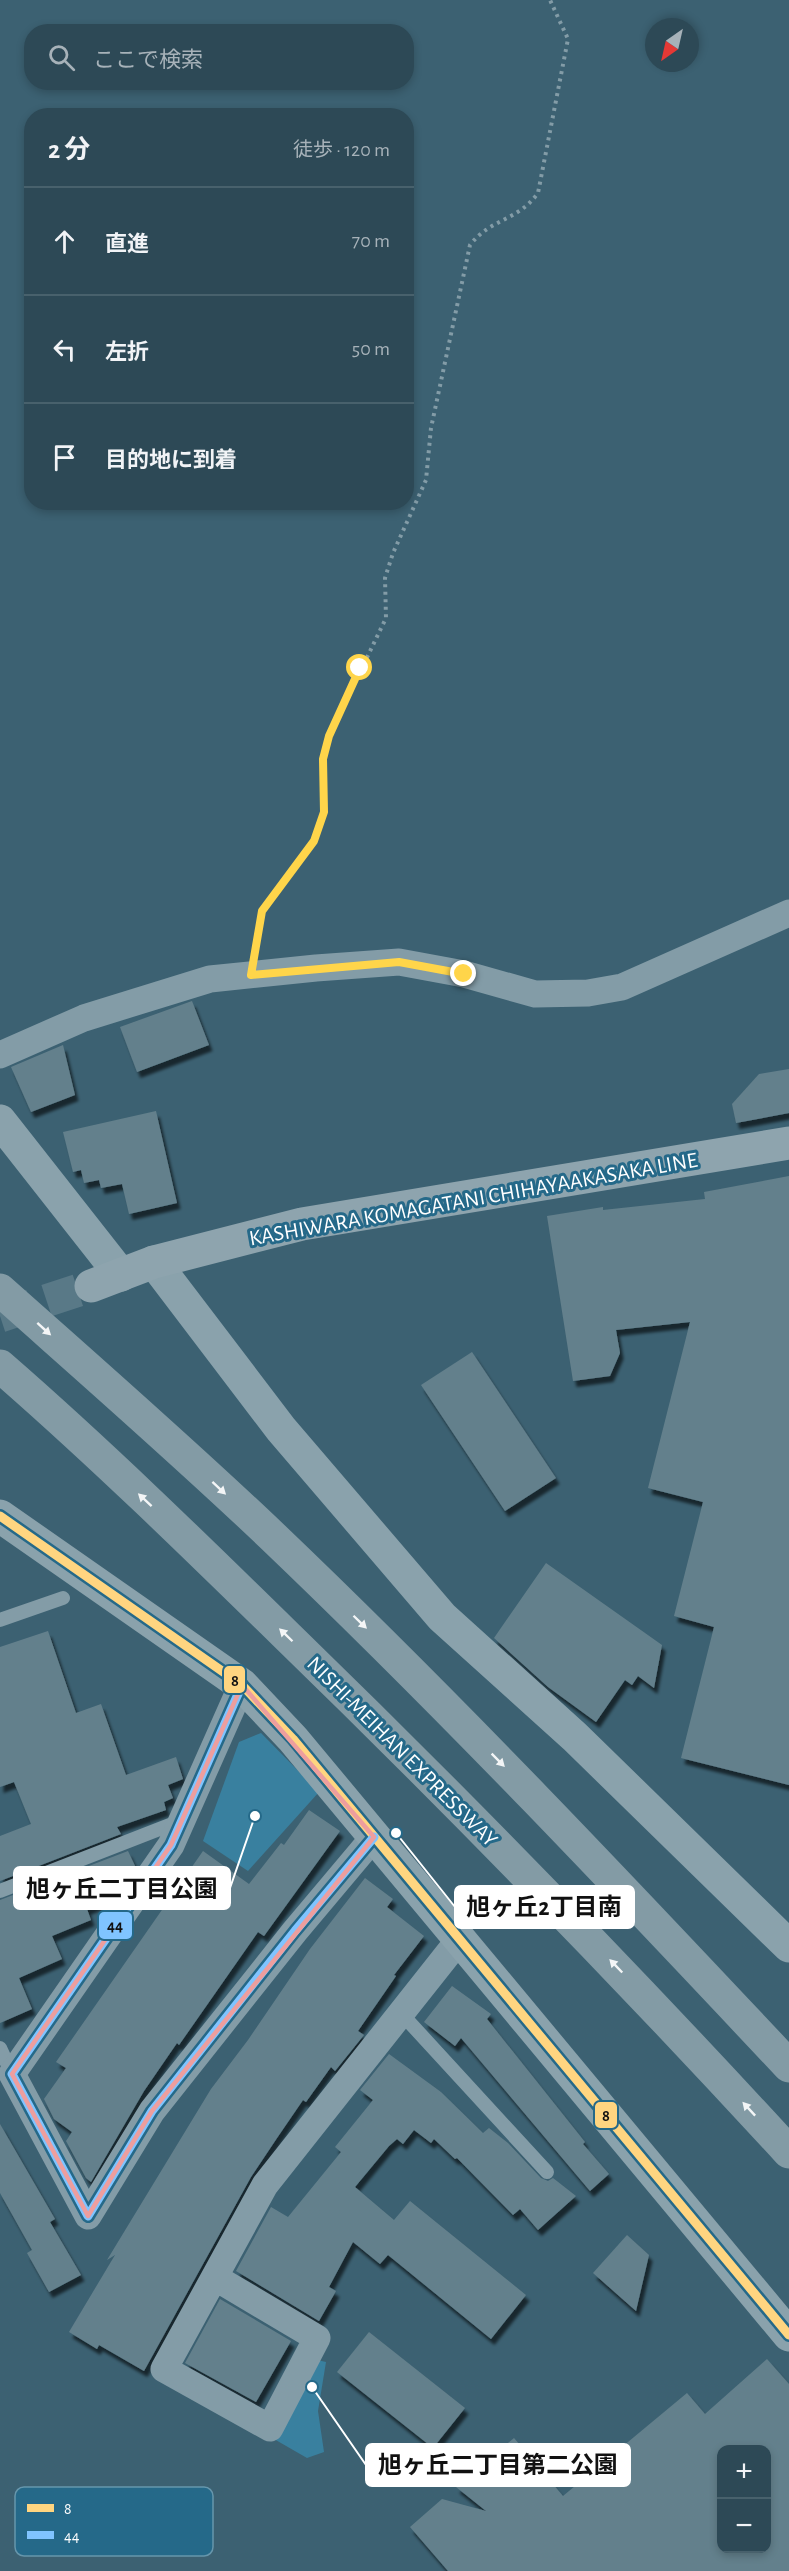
<!DOCTYPE html>
<html lang="ja">
<meta charset="utf-8">
<style>
:root{--surface:#2d4956;--page:#35505c;--text:#f1f3f6;--muted:#a7b2b9;--line:#48616c}
body{margin:0;font-family:"Alegreya Sans","Noto Sans JP",sans-serif;background:var(--page);color:var(--text)}
.controls{position:absolute;right:18px;bottom:18px;display:grid;overflow:hidden;border-radius:12px;box-shadow:0 3px 9px #0003}
.controls button{width:54px;height:54px;display:grid;place-items:center;padding:0;border:0;border-bottom:2px solid var(--line);background:var(--surface);color:var(--text);font:30px sans-serif}
.compass{position:absolute;left:645px;top:18px;width:54px;height:54px;border-radius:50%;background:var(--surface);box-shadow:0 3px 9px #0003;rotate:214deg}
.stop{position:absolute;width:18px;height:18px;margin:-14px;border:4px solid #ffd54a;border-radius:50%;background:#fff}
.stop.end{background:#ffd54a;border-color:#fff;box-shadow:0 2px 6px #0008}
.list{margin:0;padding:0;list-style:none}
h2{display:flex;justify-content:space-between;align-items:center;height:78px;margin:0;padding:0 24px;font-size:26px}
h2 small{font-size:20px;font-weight:400;color:var(--muted)}
.list li{display:grid;grid-template-columns:39px 1fr auto;gap:18px;align-items:center;box-sizing:border-box;height:108px;padding:0 24px;border-top:2px solid var(--line)}
.list b{display:block;font-size:22px;white-space:nowrap}
.list em{font-size:20px;font-style:normal;color:var(--muted)}
.icon{flex:none;width:33px;height:33px;fill:none;stroke:currentColor;stroke-width:2;stroke-linecap:round;stroke-linejoin:round}
.map{position:relative;flex:none;width:789px;height:2571px;overflow:hidden}
.search{position:absolute;background:var(--surface);box-shadow:0 3px 9px #0003;left:24px;top:24px;width:390px;height:66px;display:flex;align-items:center;gap:15px;box-sizing:border-box;padding:0 21px;border-radius:24px;color:var(--muted);font-size:22px}
.panel{position:absolute;background:var(--surface);box-shadow:0 3px 9px #0003;left:24px;top:108px;width:390px;height:402px;border-radius:24px}
.map>svg:first-child{display:block}
.green{fill:#39809f}
.building{fill:#64808c;fill-rule:evenodd;filter:url(#shadow)}
.lines{fill:none;stroke-linecap:round;stroke-linejoin:round}
.primary-tunnel{stroke:#597987;stroke-width:33;stroke-dasharray:33 16;stroke-linecap:butt}
.path{stroke:#839ca7;stroke-width:4;stroke-dasharray:3 4.5;stroke-linecap:butt}
.lane{stroke:#839ca7;stroke-width:14}
.street{stroke:#839ca7;stroke-width:27}
.secondary{stroke:#8aa2ac;stroke-width:33}
.primary{stroke:#8ea4ae;stroke-width:33}
.highway{stroke:#839ba5;stroke-width:33}
.bus-1-casing{stroke:#256989;stroke-width:14}
.bus-2-casing{stroke:#256989;stroke-width:14}
.bus-1{stroke:#ffd580;stroke-width:9}
.bus-2{stroke:#80c4ff;stroke-width:9}
.oneway{fill:#f3f5f6}
.route{stroke:#ffd54a;stroke-width:8}
.marked{fill:none;stroke:#ed9e9e;stroke-width:4.5;stroke-linejoin:round}
.labels{text-anchor:middle;stroke-width:6;stroke-linejoin:round;paint-order:stroke}
.street-label{font-size:22px;fill:#fff;stroke:#256989}
.key{fill:#256989;stroke:#6696ac;stroke-width:1.5}
.key-label{font-size:16px;fill:#fff}
.leader{fill:none;stroke:#fff;stroke-width:2}
.callout-dot{fill:#fff;stroke:#256989;stroke-width:2}
.callout{fill:#fff;stroke:#fff;stroke-width:2}
.callout-label{font-size:24px;text-anchor:middle;font-weight:bold;fill:#111}
.line-badge{stroke:#256989;stroke-width:2}
.pale-badge-label{font-size:16px;text-anchor:middle;font-weight:bold;fill:#111}
</style>
<div class="map">
<svg width="789" height="2571" viewBox="0 0 789 2571">
<defs>
<filter id="shadow"><feDropShadow dx="3.5" dy="6" stdDeviation="1.5" flood-color="#0009"/></filter>
</defs>
<rect width="100%" height="100%" fill="#3c6172"/>
<g class="green">
<path d="M261,1733L319,1792L248,1871L203,1841L239,1742Z"/>
<path d="M317,2360L326,2362L318,2411L324,2452L307,2458L274,2439Z"/>
</g>
<g class="building">
<path d="M192,1001L209,1045L137,1072L120,1027Z"/>
<path d="M63,1045L75,1095L31,1112L11,1067Z"/>
<path d="M789,1069V1113L736,1123L732,1104L759,1074Z"/>
<path d="M156,1111L177,1203L129,1214L122,1184L101,1188L99,1180L84,1183L81,1170L73,1172L63,1132Z"/>
<path d="M789,1176V1785L681,1758L714,1627L674,1616L703,1502L648,1488L690,1322L616,1330L620,1353L610,1376L573,1381L547,1216L603,1207V1210L705,1199L704,1192Z"/>
<path d="M472,1352L556,1478L505,1511L421,1385Z"/>
<path d="M546,1563L662,1645L654,1688L638,1676L632,1685L625,1680L596,1722L548,1687L494,1638Z"/>
<path d="M48,1631L76,1713L101,1704L126,1775L176,1757L183,1779L168,1785L173,1798L164,1802L166,1810L117,1827L121,1834L0,1881V1836L31,1824L14,1782L0,1787V1647Z"/>
<path d="M309,1810L340,1831L264,1936L258,1932L179,2045L177,2043L144,2091L91,2182L86,2178L66,2141L72,2132L54,2119L44,2099L66,2068L56,2062L203,1851L249,1884L281,1843L284,1845Z"/>
<path d="M128,1851L136,1868L117,1896L87,1909L91,1920L52,1936L62,1959L19,1978L32,2009L0,2023V1900Z"/>
<path d="M365,1878L393,1899L387,1907L424,1936L394,1975L396,1976L358,2031L364,2035L335,2071L331,2067L306,2102L303,2100L277,2138L251,2177L144,2371L99,2345L97,2349L69,2332L115,2255L107,2260L211,2089L248,2040L310,1949Z"/>
<path d="M452,1986L491,2014L487,2019L585,2142L583,2144L609,2174L590,2191L461,2038L455,2046L424,2022Z"/>
<path d="M389,2054L441,2092L483,2133L489,2128L508,2143L541,2178L548,2181L553,2178L576,2196L538,2230L520,2209L513,2215L457,2158L455,2159L434,2139L431,2143L414,2130L403,2144L397,2139L389,2146L355,2187L394,2220L410,2201L526,2295L491,2339L388,2255L380,2264L353,2242L329,2287L336,2291L319,2321L236,2271L271,2207L288,2217L341,2152L335,2147L373,2100L360,2090Z"/>
<path d="M0,2124L55,2219L50,2222L81,2275L49,2292L27,2253L32,2250L0,2193Z"/>
<path d="M627,2235L649,2255L636,2311L593,2273Z"/>
<path d="M220,2299L291,2341L256,2402L185,2363Z"/>
<path d="M369,2332L465,2408L433,2448L337,2372Z"/>
<path d="M767,2359L789,2384V2571H448L410,2527L442,2499L486,2511L456,2487L514,2438L563,2496L687,2393L705,2414ZM722,2450H766V2548H722Z"/>
</g>
<g class="lines">
<path class="primary-tunnel" d="M0,1316L91,1286"/>
<path class="path" d="M256,944L262,911L314,841L324,811L323,759L329,736L386,618L385,578L393,553L426,480L431,428L470,245C491,218 518,221 538,193L568,39L550,0"/>
<g class="lane">
<path d="M0,1620L63,1598"/>
<path d="M0,1891L180,1821"/>
<path d="M400,2012L547,2172"/>
<path d="M0,2048L12,2074"/>
</g>
<g class="street">
<path d="M0,1055L84,1018L210,979L316,968L399,962L464,974L535,994L588,993L622,987L789,913"/>
<path d="M242,1685L171,1845L12,2074L88,2216L152,2111L295,1931L374,1837"/>
<path d="M216,2278L317,2338L270,2428L164,2369L265,2185L459,1940"/>
</g>
<g class="secondary">
<path d="M0,1121L121,1275"/>
<path d="M154,1262L281,1429L442,1617L575,1737L789,1946"/>
<path d="M0,1516L242,1685L293,1739L789,2335"/>
</g>
<path class="primary" d="M91,1286L154,1262L302,1224L789,1143"/>
<g class="highway">
<path d="M0,1290C91,1371 184,1452 272,1536C451,1707 620,1886 789,2066"/>
<path d="M0,1366C100,1453 195,1546 289,1638C461,1805 627,1976 789,2152"/>
</g>
<defs>
<path id="bus-1" d="M0,1516L242,1685L293,1739L789,2335"/>
<path id="bus-2" d="M242,1685L171,1845L12,2074L88,2216L152,2111L295,1931L374,1837"/>
</defs>
<use href="#bus-1" class="bus-1-casing"/>
<use href="#bus-2" class="bus-2-casing"/>
<use href="#bus-1" class="bus-1"/>
<use href="#bus-2" class="bus-2"/>
</g>
<defs><path id="oneway-solid" d="M-6-.8H1V-3.2L6.5 0L1 3.2V.8H-6Z" transform="scale(1.5)"/></defs>
<g class="oneway">
<use href="#oneway-solid" transform="translate(44 1329) rotate(42)"/>
<use href="#oneway-solid" transform="translate(219 1488) rotate(43)"/>
<use href="#oneway-solid" transform="translate(145 1500) rotate(-137)"/>
<use href="#oneway-solid" transform="translate(360 1622) rotate(44)"/>
<use href="#oneway-solid" transform="translate(286 1635) rotate(-136)"/>
<use href="#oneway-solid" transform="translate(498 1760) rotate(45)"/>
<use href="#oneway-solid" transform="translate(616 1966) rotate(-134)"/>
<use href="#oneway-solid" transform="translate(749 2109) rotate(-133)"/>
</g>
<g class="lines">
<path class="route" d="M360,668L329,736L323,759L324,812L314,841L262,911L251,975L399,962L464,974"/>
</g>
<path class="marked" d="M242,1685L374,1837L152,2111L88,2216L12,2074L171,1845Z"/>
<g class="labels">
<g class="street-label">
<text transform="translate(473 1198) rotate(-10)" y="8">KASHIWARA KOMAGATANI CHIHAYAAKASAKA LINE</text>
<text transform="translate(403 1751) rotate(45)" y="8">NISHI-MEIHAN EXPRESSWAY</text>
</g>
</g>
<rect x="15" y="2487" width="198" height="69" rx="9" class="key"/>
<rect x="27" y="2504" width="27" height="8" fill="#ffd580"/>
<rect x="27" y="2531" width="27" height="8" fill="#80c4ff"/>
<g class="key-label">
<text x="64" y="2514">8</text>
<text x="64" y="2541">44</text>
</g>
<path class="leader" d="M255 1816L230 1888M396 1833L455 1907M312 2387L366 2465"/>
<g class="callout-dot">
<circle cx="255" cy="1816" r="6"/>
<circle cx="396" cy="1833" r="6"/>
<circle cx="312" cy="2387" r="6"/>
</g>
<g class="callout">
<rect x="14" y="1867" width="216" height="42" rx="6"/>
<rect x="455" y="1886" width="179" height="42" rx="6"/>
<rect x="366" y="2444" width="264" height="42" rx="6"/>
</g>
<g class="callout-label">
<text x="122" y="1897">旭ヶ丘二丁目公園</text>
<text x="544" y="1915">旭ヶ丘2丁目南</text>
<text x="498" y="2473">旭ヶ丘二丁目第二公園</text>
</g>
<g class="line-badge">
<rect x="223" y="1665" width="23" height="29" rx="6" fill="#ffd580"/>
<rect x="98" y="1911" width="35" height="29" rx="6" fill="#80c4ff"/>
<rect x="594" y="2101" width="24" height="28" rx="6" fill="#ffd580"/>
</g>
<g class="pale-badge-label">
<text x="235" y="1686">8</text>
<text x="115" y="1931">44</text>
<text x="606" y="2121">8</text>
</g>
</svg>
<div class="controls">
<button>+</button>
<button>−</button>
</div>
<svg class="compass" viewBox="-18 -18 36 36"><path d="M0-13l5 13h-10z" fill="#e53935"/><path d="M0 13l5-13h-10z" fill="#a7b2b9"/></svg>
<div class="stop" style="left:360px;top:668px"></div>
<div class="stop end" style="left:464px;top:974px"></div>
<div class="search"><svg class="icon" aria-label="search" viewBox="0 0 24 24"><circle cx="10" cy="10" r="6"/><path d="M15 15l6 6"/></svg>ここで検索</div>
<section class="panel">
<h2>2 分<small>徒歩 · 120 m</small></h2>
<ul class="list">
<li><svg class="icon" aria-label="ahead" viewBox="0 0 24 24"><path d="M12 20V5M6 11l6-6 6 6"/></svg><div><b>直進</b></div><em>70 m</em></li>
<li><svg class="icon" aria-label="left" viewBox="0 0 24 24"><path d="M17 20v-9H6M10 6l-5 5 5 5"/></svg><div><b>左折</b></div><em>50 m</em></li>
<li><svg class="icon" aria-label="arrive" viewBox="0 0 24 24"><path d="M6 21V4h12l-3 4 3 4H6"/></svg><div><b>目的地に到着</b></div></li>
</ul>
</section>
</div>
